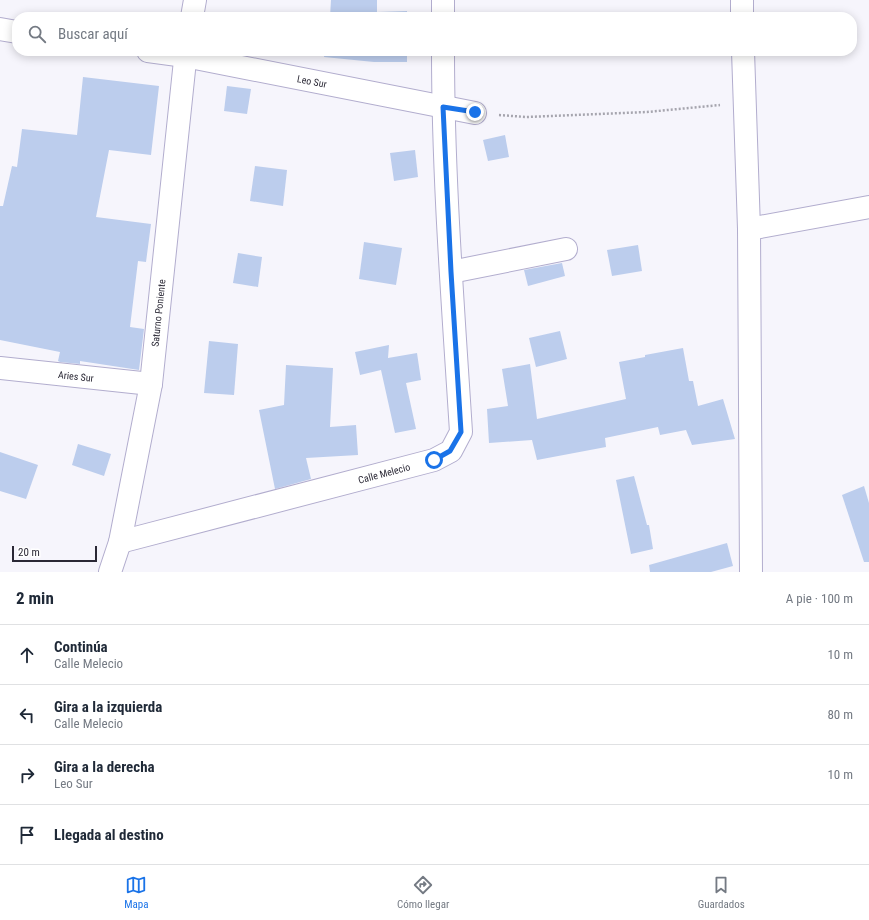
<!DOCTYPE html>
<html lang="es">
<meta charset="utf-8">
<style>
:root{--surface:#fff;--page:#f2f2f3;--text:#1f2937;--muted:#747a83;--line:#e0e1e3;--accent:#1a73e8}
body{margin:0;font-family:"Roboto Condensed",sans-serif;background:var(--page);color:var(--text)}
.scale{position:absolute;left:12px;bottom:10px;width:85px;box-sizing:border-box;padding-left:4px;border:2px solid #2a2835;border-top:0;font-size:11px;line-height:14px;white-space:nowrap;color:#2a2835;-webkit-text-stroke:3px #fff;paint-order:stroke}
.stop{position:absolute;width:12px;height:12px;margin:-9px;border:3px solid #1a73e8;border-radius:50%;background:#fff}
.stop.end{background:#1a73e8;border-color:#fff;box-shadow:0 1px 4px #0008}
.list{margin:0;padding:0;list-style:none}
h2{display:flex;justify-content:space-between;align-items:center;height:52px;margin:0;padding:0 16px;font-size:17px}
h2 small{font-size:13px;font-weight:400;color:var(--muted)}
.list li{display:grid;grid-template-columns:26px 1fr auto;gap:12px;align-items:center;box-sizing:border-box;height:60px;padding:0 16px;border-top:1px solid var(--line)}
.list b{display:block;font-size:15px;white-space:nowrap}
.list p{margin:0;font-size:13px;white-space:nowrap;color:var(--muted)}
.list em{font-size:13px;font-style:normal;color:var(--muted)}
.icon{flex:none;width:22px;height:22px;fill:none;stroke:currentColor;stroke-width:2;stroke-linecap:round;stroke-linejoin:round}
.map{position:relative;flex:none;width:869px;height:572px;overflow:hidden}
.search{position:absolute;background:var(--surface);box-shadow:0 2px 10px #0003;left:12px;right:12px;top:12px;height:44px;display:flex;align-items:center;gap:10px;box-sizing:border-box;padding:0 14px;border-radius:16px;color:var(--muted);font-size:15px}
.sheet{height:292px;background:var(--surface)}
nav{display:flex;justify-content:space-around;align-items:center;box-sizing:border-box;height:56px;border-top:1px solid var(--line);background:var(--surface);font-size:11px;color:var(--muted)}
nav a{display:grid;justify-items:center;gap:2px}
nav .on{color:var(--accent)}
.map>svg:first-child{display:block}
.building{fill:#bccded}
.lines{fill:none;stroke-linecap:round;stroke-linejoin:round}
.minor-casing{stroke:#b2adce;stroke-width:24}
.path{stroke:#a6a5ae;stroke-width:2.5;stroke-dasharray:2 2;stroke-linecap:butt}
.minor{stroke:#fff;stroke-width:22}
.route{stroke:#1a73e8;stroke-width:5}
.labels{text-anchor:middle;stroke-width:3;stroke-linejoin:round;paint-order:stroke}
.street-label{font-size:10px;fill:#2a2835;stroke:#fff}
</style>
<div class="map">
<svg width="869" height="572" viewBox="0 0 869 572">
<rect width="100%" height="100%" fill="#f6f5fc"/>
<g class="building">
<path d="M331,0H377V12L407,11V17H330Z"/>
<path d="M325,51H407V62H374L324,57Z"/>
<path d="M83,77L159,86L151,155L109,150L96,217L151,224L146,262L138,261L130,327L144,329L139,370L80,361V364L60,362L58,361L60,352L0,340V206H3L12,166L17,167L22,129L77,135Z"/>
<path d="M227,86L251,89L247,114L224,111Z"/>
<path d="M505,135L509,157L488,161L483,140Z"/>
<path d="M415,150L418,177L394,181L390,153Z"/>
<path d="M255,166L287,170L283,206L250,201Z"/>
<path d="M364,242L402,248L396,285L359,279Z"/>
<path d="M638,245L642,271L612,276L607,250Z"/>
<path d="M238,253L262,257L258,287L233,283Z"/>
<path d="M562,263L565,276L528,286L524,270Z"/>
<path d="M560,331L567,359L536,367L529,338Z"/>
<path d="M209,341L238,344L234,395L204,393Z"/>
<path d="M389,345L388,358L417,353L421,380L406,383L416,429L395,433L381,370L360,375L355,352Z"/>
<path d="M683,348L689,381H693L698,406L723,399L735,439L692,445L686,430L660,435L658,427L605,438L606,447L537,460L532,440L489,443L487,409L508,406L502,369L530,364L537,419L626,399L619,362L645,357V355Z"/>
<path d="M286,365L333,368L330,427L356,425L358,455L306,458L311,479L275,489L259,410L284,405Z"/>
<path d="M78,444L111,454L104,476L72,465Z"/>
<path d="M0,452L38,465L26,499L0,491Z"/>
<path d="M634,476L647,525H649L653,549L631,554L616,480Z"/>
<path d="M864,486L869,503V562H864L842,495Z"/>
<path d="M727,543L733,566L711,572H650L649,565Z"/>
</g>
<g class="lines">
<defs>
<g id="minor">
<path d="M443,0V17"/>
<path d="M742,0V17"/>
<path d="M192,17L195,0"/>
<path d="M0,29L17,32"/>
<path d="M148,51L185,56L475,113"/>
<path d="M743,51L749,229L751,572"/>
<path d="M749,229L869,207"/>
<path d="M451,272L566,249"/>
<path d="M0,368L151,384"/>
<path d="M120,542L434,460L451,451L461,432C453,305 443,178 443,51"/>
<path d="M110,572L120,542L151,384L186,51"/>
</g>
</defs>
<use href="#minor" class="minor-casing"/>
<path class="path" d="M499,115L526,117L647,112L720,105"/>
<use href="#minor" class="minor"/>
</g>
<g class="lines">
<path class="route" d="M434,460L450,451L461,432L451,272L443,107L475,112"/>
</g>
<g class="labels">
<g class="street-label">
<text transform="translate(312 81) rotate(11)" y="4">Leo Sur</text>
<text transform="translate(158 313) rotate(-84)" y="4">Saturno Poniente</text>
<text transform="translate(76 376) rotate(6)" y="4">Aries Sur</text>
<text transform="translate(384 473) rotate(-15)" y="4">Calle Melecio</text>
</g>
</g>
</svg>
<div class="scale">20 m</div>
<div class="stop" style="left:434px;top:460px"></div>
<div class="stop end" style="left:475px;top:112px"></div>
<div class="search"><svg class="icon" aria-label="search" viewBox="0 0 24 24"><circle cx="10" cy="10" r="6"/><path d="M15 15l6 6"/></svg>Buscar aquí</div>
</div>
<section class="sheet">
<h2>2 min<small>A pie · 100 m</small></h2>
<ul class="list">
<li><svg class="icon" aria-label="ahead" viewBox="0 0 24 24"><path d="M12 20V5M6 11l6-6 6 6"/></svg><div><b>Continúa</b><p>Calle Melecio</p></div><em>10 m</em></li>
<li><svg class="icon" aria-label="left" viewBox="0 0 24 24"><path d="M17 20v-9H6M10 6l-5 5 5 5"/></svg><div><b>Gira a la izquierda</b><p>Calle Melecio</p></div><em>80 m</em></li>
<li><svg class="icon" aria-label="right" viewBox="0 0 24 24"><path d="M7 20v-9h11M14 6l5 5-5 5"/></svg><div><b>Gira a la derecha</b><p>Leo Sur</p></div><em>10 m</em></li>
<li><svg class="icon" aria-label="arrive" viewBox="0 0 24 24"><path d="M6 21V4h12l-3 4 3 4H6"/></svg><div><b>Llegada al destino</b></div></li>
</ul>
</section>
<nav>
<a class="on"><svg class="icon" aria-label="map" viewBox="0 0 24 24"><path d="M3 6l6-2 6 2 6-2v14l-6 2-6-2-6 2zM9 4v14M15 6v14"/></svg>Mapa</a>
<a><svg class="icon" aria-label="directions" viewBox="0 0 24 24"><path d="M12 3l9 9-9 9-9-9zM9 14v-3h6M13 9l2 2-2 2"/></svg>Cómo llegar</a>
<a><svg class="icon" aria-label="saved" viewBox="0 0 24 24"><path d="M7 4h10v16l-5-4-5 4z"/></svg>Guardados</a>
</nav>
